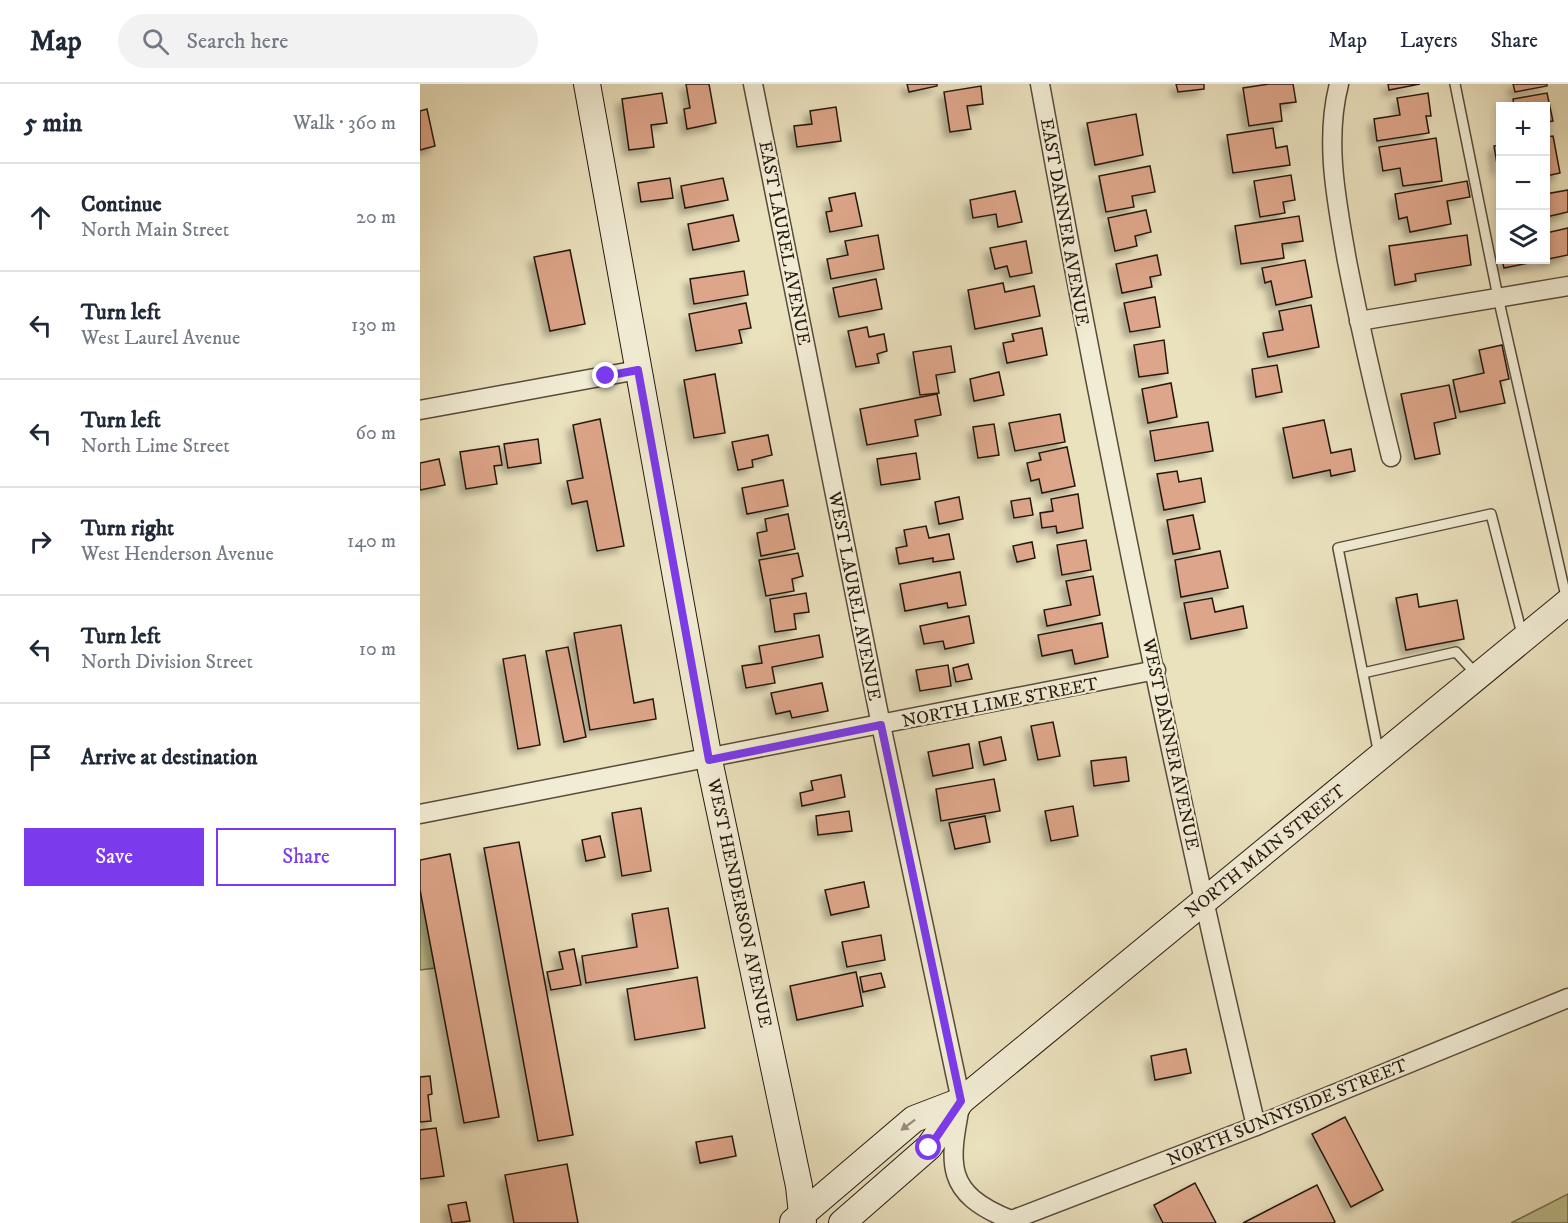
<!DOCTYPE html>
<meta charset="utf-8">
<style>
:root{--surface:#fff;--page:#f2f2f3;--text:#1f2937;--muted:#747a83;--line:#e0e1e3;--accent:#7c3aed}
body{margin:0;font-family:"IM FELL DW Pica",serif;background:var(--page);color:var(--text)}
.controls{position:absolute;right:18px;top:18px;display:grid;overflow:hidden;border-radius:0px;box-shadow:0 3px 9px #0003}
.controls button{width:54px;height:54px;display:grid;place-items:center;padding:0;border:0;border-bottom:2px solid var(--line);background:var(--surface);color:var(--text);font:30px sans-serif}
.stop{position:absolute;width:18px;height:18px;margin:-14px;border:4px solid #7c3aed;border-radius:50%;background:#fff}
.stop.end{background:#7c3aed;border-color:#fff;box-shadow:0 2px 6px #0008}
.list{margin:0;padding:0;list-style:none}
h2{display:flex;justify-content:space-between;align-items:center;height:78px;margin:0;padding:0 24px;font-size:26px}
h2 small{font-size:20px;font-weight:400;color:var(--muted)}
.list li{display:grid;grid-template-columns:39px 1fr auto;gap:18px;align-items:center;box-sizing:border-box;height:108px;padding:0 24px;border-top:2px solid var(--line)}
.list b{display:block;font-size:22px;white-space:nowrap}
.list p{margin:0;font-size:20px;white-space:nowrap;color:var(--muted)}
.list em{font-size:20px;font-style:normal;color:var(--muted)}
.actions{display:flex;gap:12px;padding:18px 24px}
.actions a{flex:1;padding:14px 0;border:2px solid var(--accent);border-radius:0px;text-align:center;font-size:21px;color:var(--accent)}
.actions .main{background:var(--accent);color:#fff}
.icon{flex:none;width:33px;height:33px;fill:none;stroke:currentColor;stroke-width:2;stroke-linecap:round;stroke-linejoin:round}
.map{position:relative;flex:none;width:1148px;height:1139px;overflow:hidden}
header{display:flex;align-items:center;gap:36px;box-sizing:border-box;height:84px;padding:0 30px;background:var(--surface);border-bottom:2px solid var(--line)}
header strong{font-size:28px}
nav{display:flex;gap:33px;margin-inline-start:auto;font-size:21px}
.search{width:420px;height:54px;background:var(--page);display:flex;align-items:center;gap:15px;box-sizing:border-box;padding:0 21px;border-radius:33px;color:var(--muted);font-size:22px}
main{display:flex}
aside{flex:1;background:var(--surface)}
.map>svg:first-child{display:block}
.green{fill:#bdc18d;stroke:#726d4e;stroke-width:1.5}
.building{fill:#dda589;stroke:#27190f;stroke-width:1.5;filter:url(#shadow)}
.lines{fill:none;stroke-linecap:round;stroke-linejoin:round}
.lane-casing{stroke:#584b3a;stroke-width:12}
.street-casing{stroke:#584b3a;stroke-width:21}
.secondary-casing{stroke:#27190f;stroke-width:28}
.lane{stroke:#f1ecd4;stroke-width:9}
.street{stroke:#f1ecd4;stroke-width:18}
.secondary{stroke:#f1ecd4;stroke-width:26}
.oneway{fill:#968d7b}
.route{stroke:#7c3aed;stroke-width:8}
.labels{text-anchor:middle;stroke-width:4.5;stroke-linejoin:round;paint-order:stroke}
.street-label{font-size:18px;fill:#27190f;stroke:#f1ecd4}
</style>
<header>
<strong>Map</strong>
<div class="search"><svg class="icon" aria-label="search" viewBox="0 0 24 24"><circle cx="10" cy="10" r="6"/><path d="M15 15l6 6"/></svg>Search here</div>
<nav><a>Map</a><a>Layers</a><a>Share</a></nav>
</header>
<main>
<aside>
<h2>5 min<small>Walk · 360 m</small></h2>
<ul class="list">
<li><svg class="icon" aria-label="ahead" viewBox="0 0 24 24"><path d="M12 20V5M6 11l6-6 6 6"/></svg><div><b>Continue</b><p>North Main Street</p></div><em>20 m</em></li>
<li><svg class="icon" aria-label="left" viewBox="0 0 24 24"><path d="M17 20v-9H6M10 6l-5 5 5 5"/></svg><div><b>Turn left</b><p>West Laurel Avenue</p></div><em>130 m</em></li>
<li><svg class="icon" aria-label="left" viewBox="0 0 24 24"><path d="M17 20v-9H6M10 6l-5 5 5 5"/></svg><div><b>Turn left</b><p>North Lime Street</p></div><em>60 m</em></li>
<li><svg class="icon" aria-label="right" viewBox="0 0 24 24"><path d="M7 20v-9h11M14 6l5 5-5 5"/></svg><div><b>Turn right</b><p>West Henderson Avenue</p></div><em>140 m</em></li>
<li><svg class="icon" aria-label="left" viewBox="0 0 24 24"><path d="M17 20v-9H6M10 6l-5 5 5 5"/></svg><div><b>Turn left</b><p>North Division Street</p></div><em>10 m</em></li>
<li><svg class="icon" aria-label="arrive" viewBox="0 0 24 24"><path d="M6 21V4h12l-3 4 3 4H6"/></svg><div><b>Arrive at destination</b></div></li>
</ul>
<div class="actions"><a class="main">Save</a><a>Share</a></div>
</aside>
<div class="map">
<svg width="1148" height="1139" viewBox="0 0 1148 1139">
<defs>
<filter id="shadow"><feDropShadow dx="-5.5" dy="5.5" stdDeviation="3" flood-color="#0004"/></filter>
</defs>
<rect width="100%" height="100%" fill="#eae1bd"/>
<filter id="stains"><feTurbulence type="fractalNoise" baseFrequency=".00333" numOctaves="4"/><feColorMatrix values="0 0 0 0 .2 0 0 0 0 .09 0 0 0 0 .02 0 0 0 .5 -.17"/></filter>
<radialGradient id="worn" r=".72"><stop offset=".6" stop-color="#630" stop-opacity="0"/><stop offset="1" stop-color="#630" stop-opacity=".3"/></radialGradient>
<g class="green">
<path d="M0,792L15,884L0,886Z"/>
<path d="M1148,1110V1139H1091Z"/>
</g>
<g class="building">
<path d="M266,0H289L296,39L267,45L264,25L270,24Z"/>
<path d="M487,0H517V2L489,8Z"/>
<path d="M756,0H784V5L758,8Z"/>
<path d="M849,0H873L876,18L860,20L862,37L829,42L823,4Z"/>
<path d="M968,0H1000L969,6Z"/>
<path d="M1093,0H1127V2L1095,8Z"/>
<path d="M561,2L563,20L547,22L551,45L530,48L524,8Z"/>
<path d="M242,9L247,39L231,41L234,63L209,66L202,15Z"/>
<path d="M1008,9L1011,32H1006L1009,49L957,57L954,35L980,31L977,14Z"/>
<path d="M1127,9L1133,37L1126,38V22H1094L1093,15Z"/>
<path d="M416,23L421,57L377,63L374,42L392,40L390,27Z"/>
<path d="M7,25L15,62L0,66V27Z"/>
<path d="M716,30L723,71L675,81L667,39Z"/>
<path d="M853,44L856,64L867,62L870,81L813,89L807,51Z"/>
<path d="M1133,52L1140,89L1126,92V53Z"/>
<path d="M1016,54L1022,97L983,102L980,84L963,87L959,63Z"/>
<path d="M1080,61V85L1078,86L1074,62Z"/>
<path d="M730,82L735,108L712,112L714,123L686,128L679,92Z"/>
<path d="M871,91L875,116L863,118L865,129L840,133L834,97Z"/>
<path d="M250,94L253,114L221,118L218,99Z"/>
<path d="M303,94L308,116L265,124L261,102Z"/>
<path d="M1047,97L1050,113L1027,117L1031,140L990,148L987,133L979,135L975,110Z"/>
<path d="M1148,106V128L1126,133V110Z"/>
<path d="M595,107L602,138L578,143L576,130L553,134L550,116Z"/>
<path d="M435,109L442,142L410,148L406,128L412,127L409,114Z"/>
<path d="M726,126L731,148L715,152L717,162L695,167L688,134Z"/>
<path d="M313,131L319,157L273,166L268,140Z"/>
<path d="M879,132L883,157L862,160L864,174L821,180L815,142Z"/>
<path d="M1148,144V171L1084,184L1082,176H1126V149Z"/>
<path d="M458,151L464,185L411,195L407,175L428,171L425,157Z"/>
<path d="M1047,151L1051,181L995,190L996,197L975,201L969,162Z"/>
<path d="M606,157L612,189L590,193L587,182L575,185L570,164Z"/>
<path d="M150,166L165,240L130,247L114,173Z"/>
<path d="M737,171L741,191L730,193L732,203L702,209L696,180Z"/>
<path d="M885,176L892,213L856,221L851,197L845,199L842,184Z"/>
<path d="M324,187L328,211L274,220L270,195Z"/>
<path d="M456,195L462,225L419,233L413,204Z"/>
<path d="M583,199L585,208L614,202L620,232L555,245L548,206Z"/>
<path d="M735,213L740,243L710,248L704,219Z"/>
<path d="M326,219L331,244L319,246L322,259L276,267L269,230Z"/>
<path d="M891,221L899,263L848,273L843,249L863,246L859,227Z"/>
<path d="M447,243L449,253L464,250L467,267L457,270L459,279L436,283L428,247Z"/>
<path d="M622,244L627,271L587,279L583,259L594,257L592,250Z"/>
<path d="M744,256L748,289L719,293L714,261Z"/>
<path d="M1082,261L1089,295L1080,297L1085,319L1040,328L1033,296L1064,289L1059,266Z"/>
<path d="M531,262L535,288L516,291L519,309L500,311L493,268Z"/>
<path d="M857,281L862,308L836,313L832,285Z"/>
<path d="M579,288L584,311L554,317L550,295Z"/>
<path d="M295,290L305,349L274,354L264,296Z"/>
<path d="M751,299L757,333L728,339L722,305Z"/>
<path d="M1029,301L1036,334L1014,339L1020,370L995,375L981,310Z"/>
<path d="M517,310L521,331L495,336L498,352L447,361L440,325Z"/>
<path d="M640,330L645,358L595,367L589,339Z"/>
<path d="M180,335L204,462L177,467L167,417L152,420L147,397L163,394L153,341Z"/>
<path d="M904,336L911,369L931,365L935,387L911,392L910,386L873,394L863,344Z"/>
<path d="M788,338L793,367L735,377L730,347Z"/>
<path d="M574,340L579,371L558,374L553,343Z"/>
<path d="M348,351L352,371L332,376L333,383L318,386L312,358Z"/>
<path d="M118,355L121,379L88,384L84,360Z"/>
<path d="M79,362L82,381L74,382L77,400L46,405L40,368Z"/>
<path d="M647,363L655,402L622,409L619,395L611,397L607,379L621,376L619,369Z"/>
<path d="M496,369L500,395L461,401L457,375Z"/>
<path d="M19,375L25,401L0,406V379Z"/>
<path d="M757,387L759,398L781,394L785,418L744,426L737,390Z"/>
<path d="M363,396L368,422L327,430L322,404Z"/>
<path d="M658,410L663,444L637,449L636,442L622,444L620,429L633,427L631,415Z"/>
<path d="M539,413L543,435L519,440L515,418Z"/>
<path d="M610,414L613,431L594,434L591,417Z"/>
<path d="M368,430L375,465L341,472L337,449L347,447L345,435Z"/>
<path d="M773,431L780,465L753,470L747,436Z"/>
<path d="M506,442L509,454L529,450L534,475L513,478V474L479,480L476,464L487,462L484,446Z"/>
<path d="M666,456L671,486L642,491L637,461Z"/>
<path d="M612,458L615,474L597,478L593,462Z"/>
<path d="M800,467L808,504L761,513L755,476Z"/>
<path d="M378,469L383,492L372,495L374,507L346,512L339,476Z"/>
<path d="M540,488L546,521L528,524L527,519L485,527L480,500Z"/>
<path d="M673,492L680,531L627,542L624,526L651,521L646,497Z"/>
<path d="M386,509L389,528L374,530L376,545L355,548L350,515Z"/>
<path d="M997,510L999,523L1037,516L1044,555L986,566L976,514Z"/>
<path d="M792,514L795,528L823,522L827,544L771,555L764,519Z"/>
<path d="M549,532L554,559L525,565L523,557L504,560L500,542Z"/>
<path d="M682,539L688,573L655,580L652,566L622,572L618,551Z"/>
<path d="M201,541L214,619L233,615L236,635L170,646L154,549Z"/>
<path d="M399,551L403,573L352,583L355,599L326,604L322,582L342,579L339,562Z"/>
<path d="M148,563L166,653L144,658L126,567Z"/>
<path d="M105,571L120,661L98,665L83,575Z"/>
<path d="M548,580L552,595L536,598L533,584Z"/>
<path d="M528,581L531,602L500,607L496,586Z"/>
<path d="M402,599L408,627L372,634L370,627L356,630L351,609Z"/>
<path d="M633,638L640,672L618,676L611,642Z"/>
<path d="M581,653L586,676L564,681L559,658Z"/>
<path d="M549,660L553,684L513,692L508,668Z"/>
<path d="M706,673L709,697L674,702L671,677Z"/>
<path d="M421,691L425,713L382,722L380,709L393,706L391,697Z"/>
<path d="M574,695L580,727L521,737L516,705Z"/>
<path d="M653,722L658,752L631,757L625,727Z"/>
<path d="M221,724L231,787L202,792L192,729Z"/>
<path d="M429,727L432,747L398,751L396,732Z"/>
<path d="M565,732L570,758L535,765L529,739Z"/>
<path d="M180,752L185,773L166,777L162,756Z"/>
<path d="M99,758L153,1051L118,1057L64,764Z"/>
<path d="M30,770L79,1033L44,1039L0,806V776Z"/>
<path d="M444,798L449,823L411,831L405,806Z"/>
<path d="M248,824L258,884L166,899L162,872L217,863L212,830Z"/>
<path d="M461,851L465,876L427,883L422,858Z"/>
<path d="M154,865L161,901L131,906L127,888L143,885L139,868Z"/>
<path d="M436,888L443,922L377,936L370,902Z"/>
<path d="M461,889L465,903L443,908L440,893Z"/>
<path d="M277,893L285,944L215,956L207,905Z"/>
<path d="M766,965L771,989L735,996L731,972Z"/>
<path d="M10,992L12,1010L8,1011L11,1037L0,1038V993Z"/>
<path d="M925,1033L963,1106L931,1123L892,1050Z"/>
<path d="M16,1044L24,1092L0,1095V1046Z"/>
<path d="M312,1052L316,1072L280,1079L276,1058Z"/>
<path d="M147,1080L158,1139H94L85,1091Z"/>
<path d="M775,1099L796,1139H743L734,1121Z"/>
<path d="M897,1101L915,1138L913,1139H823Z"/>
<path d="M46,1118L50,1137L32,1139L28,1121Z"/>
</g>
<g class="lines">
<defs>
<g id="lane">
<path d="M1035,0L1078,213L1147,517"/>
<path d="M943,589L1036,568L1057,591"/>
<path d="M959,671L918,464L1071,430L1102,550"/>
</g>
<g id="street">
<path d="M333,0L461,641L541,1017C529,1080 523,1109 591,1136"/>
<path d="M620,0C683,349 754,697 836,1042"/>
<path d="M919,0C904,58 917,119 927,177C940,243 955,308 971,373"/>
<path d="M939,237L1148,202"/>
<path d="M0,326L218,286"/>
<path d="M0,730L736,586"/>
<path d="M584,1139L836,1042L1148,914"/>
</g>
<g id="secondary">
<path d="M167,0L289,676L379,1102L383,1139"/>
<path d="M373,1138L494,1035L541,1017"/>
<path d="M422,1139L509,1063L541,1017L1148,518"/>
</g>
</defs>
<use href="#lane" class="lane-casing"/>
<use href="#street" class="street-casing"/>
<use href="#secondary" class="secondary-casing"/>
<use href="#lane" class="lane"/>
<use href="#street" class="street"/>
<use href="#secondary" class="secondary"/>
</g>
<defs><path id="oneway-solid" d="M-6-.8H1V-3.2L6.5 0L1 3.2V.8H-6Z" transform="scale(1.5)"/></defs>
<use class="oneway" href="#oneway-solid" transform="translate(488 1041) rotate(143)"/>
<g class="lines">
<path class="route" d="M186,292L218,286L289,676L461,641L541,1017L509,1064"/>
</g>
<g class="labels">
<g class="street-label">
<text transform="translate(645 138) rotate(80)" y="6">EAST DANNER AVENUE</text>
<text transform="translate(365 159) rotate(79)" y="6">EAST LAUREL AVENUE</text>
<text transform="translate(435 512) rotate(79)" y="6">WEST LAUREL AVENUE</text>
<text transform="translate(580 618) rotate(-11)" y="6">NORTH LIME STREET</text>
<text transform="translate(751 660) rotate(78)" y="6">WEST DANNER AVENUE</text>
<text transform="translate(845 767) rotate(-39)" y="6">NORTH MAIN STREET</text>
<text transform="translate(320 819) rotate(78)" y="6">WEST HENDERSON AVENUE</text>
<text transform="translate(867 1028) rotate(-22)" y="6">NORTH SUNNYSIDE STREET</text>
</g>
</g>
<rect width="100%" height="100%" filter="url(#stains)"/>
<rect width="100%" height="100%" fill="url(#worn)"/>
</svg>
<div class="controls">
<button>+</button>
<button>−</button>
<button><svg class="icon" aria-label="layers" viewBox="0 0 24 24"><path d="M12 4l9 5-9 5-9-5zM3 14l9 5 9-5"/></svg></button>
</div>
<div class="stop" style="left:509px;top:1064px"></div>
<div class="stop end" style="left:186px;top:292px"></div>
</div>
</main>
